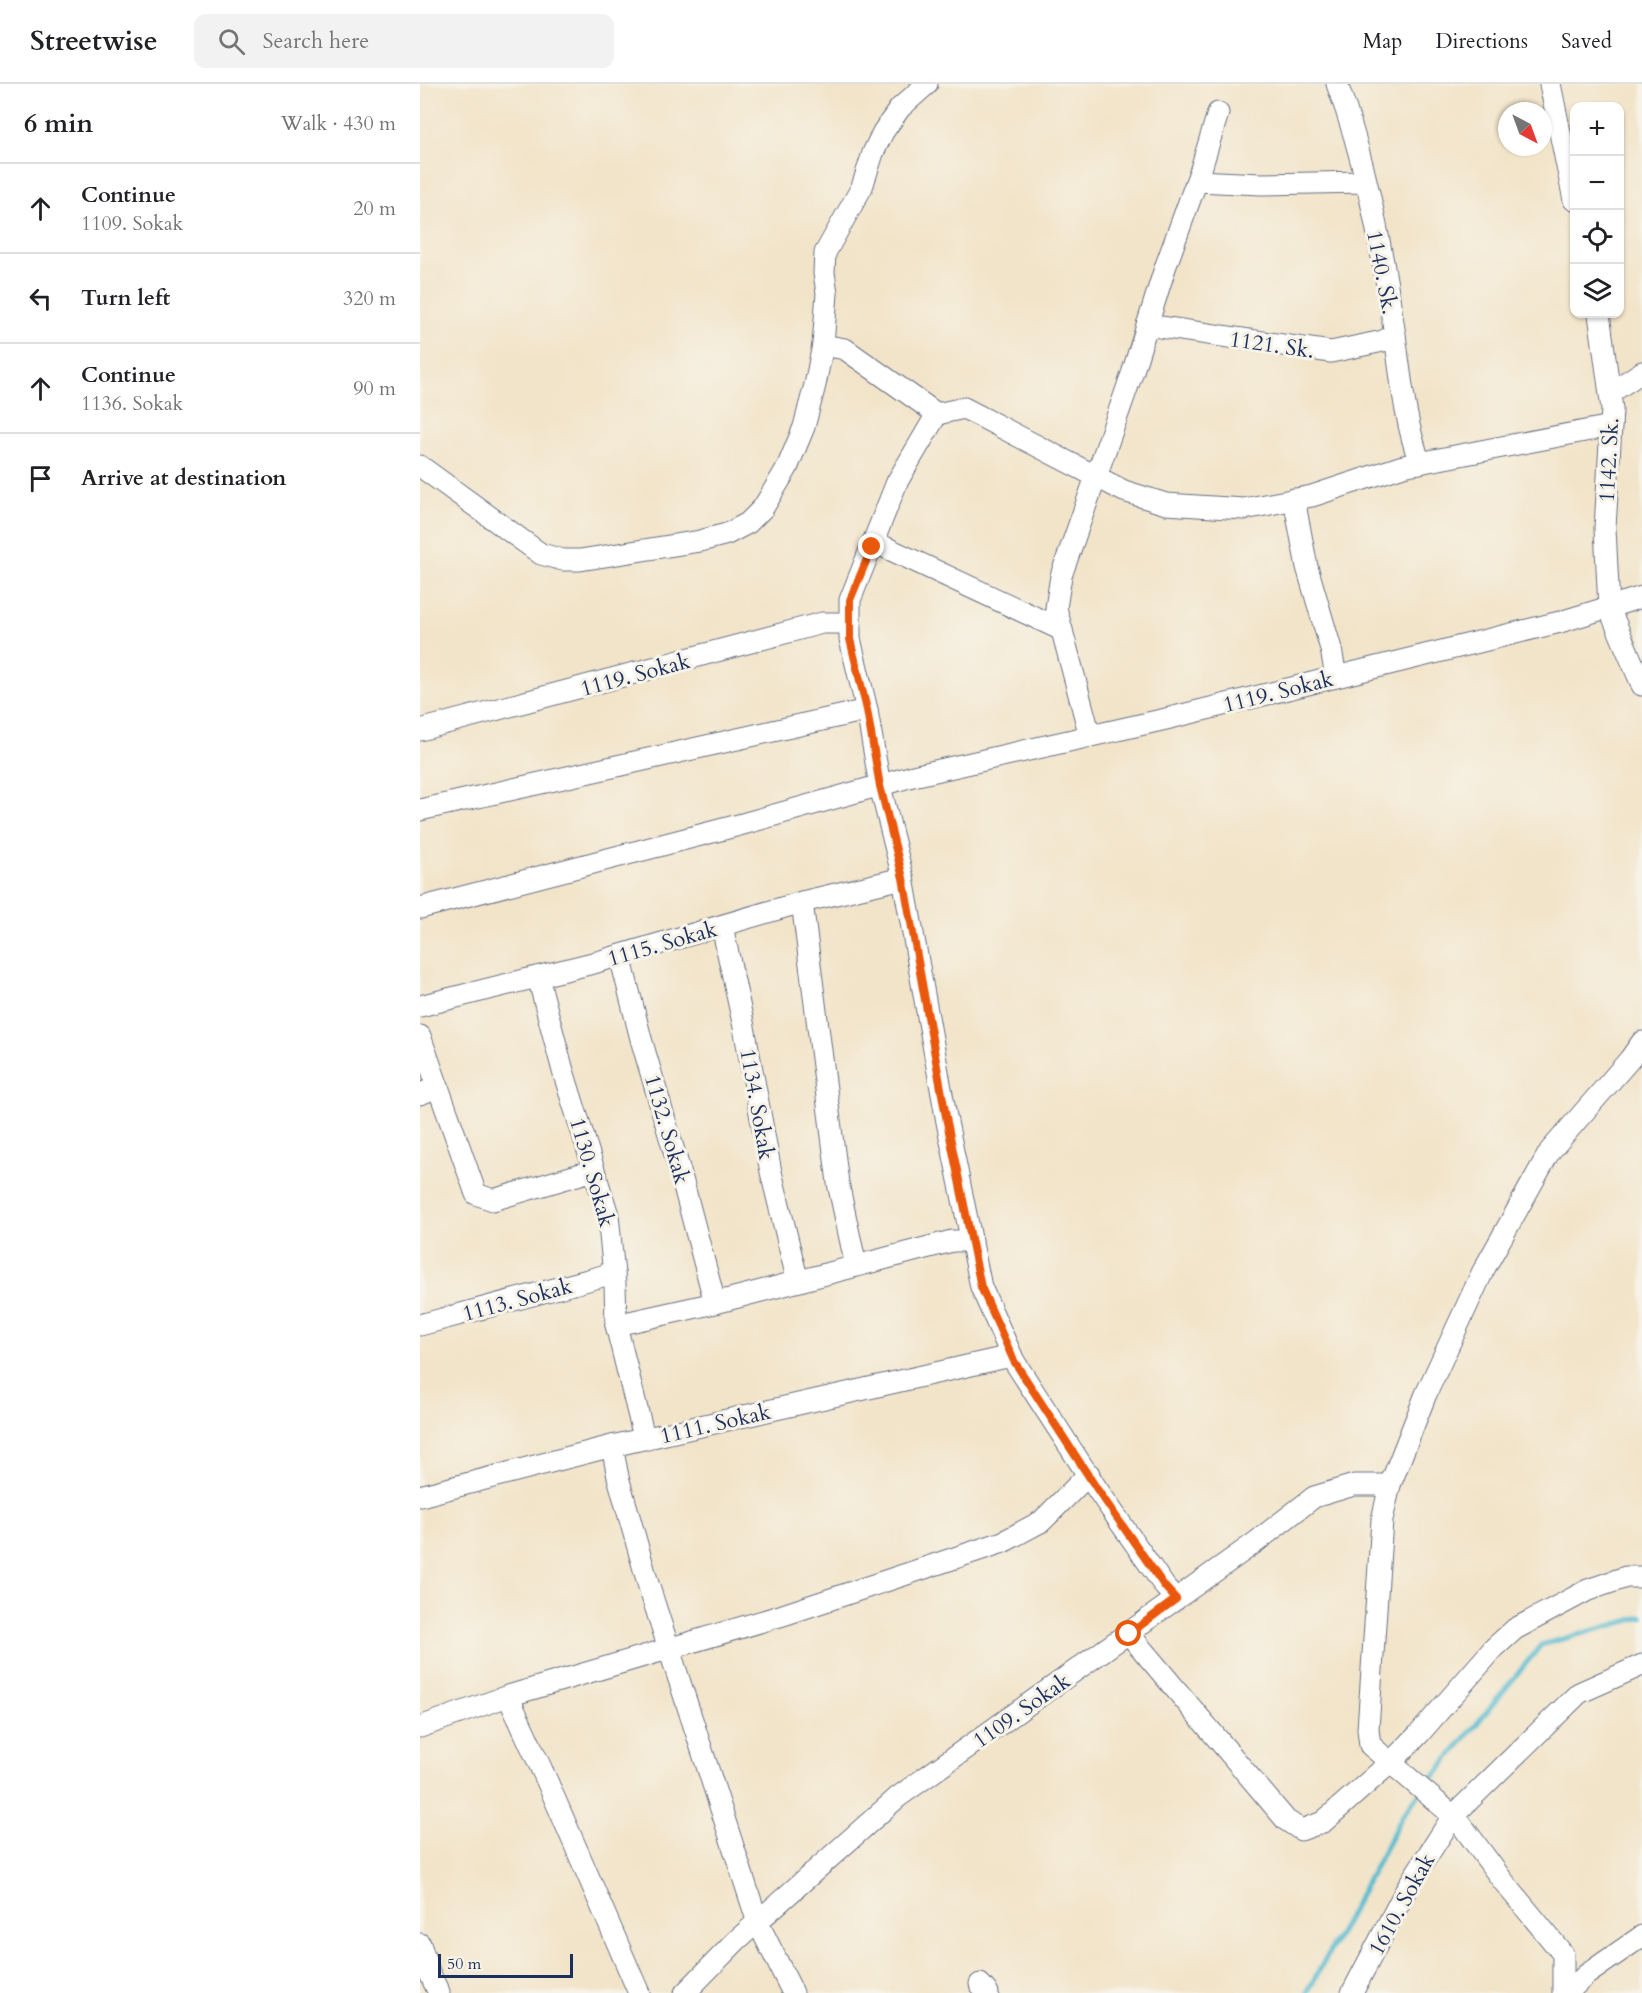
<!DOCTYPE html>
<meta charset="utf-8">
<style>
:root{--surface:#fff;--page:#f2f2f2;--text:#202124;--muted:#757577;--line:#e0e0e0}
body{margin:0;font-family:Cardo,serif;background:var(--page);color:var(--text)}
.controls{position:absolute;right:18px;top:18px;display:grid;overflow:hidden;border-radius:12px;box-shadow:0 2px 4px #0004}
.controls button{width:54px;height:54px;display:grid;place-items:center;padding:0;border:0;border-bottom:2px solid var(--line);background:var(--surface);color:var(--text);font:30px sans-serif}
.compass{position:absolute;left:1078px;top:18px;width:54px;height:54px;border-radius:50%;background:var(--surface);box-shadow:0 2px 4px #0004;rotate:139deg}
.scale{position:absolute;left:18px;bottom:15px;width:135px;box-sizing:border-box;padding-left:6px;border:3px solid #1b2f5e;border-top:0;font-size:16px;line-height:21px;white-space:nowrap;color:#1b2f5e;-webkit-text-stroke:4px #f7f3e8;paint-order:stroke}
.stop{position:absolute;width:18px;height:18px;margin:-14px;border:4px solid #ea580c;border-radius:50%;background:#fff}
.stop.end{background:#ea580c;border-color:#fff;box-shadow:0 2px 6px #0008}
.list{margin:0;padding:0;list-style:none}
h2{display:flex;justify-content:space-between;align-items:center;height:78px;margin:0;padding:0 24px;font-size:26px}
h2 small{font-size:20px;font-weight:400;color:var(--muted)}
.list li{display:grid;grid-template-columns:39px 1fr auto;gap:18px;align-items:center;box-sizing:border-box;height:90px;padding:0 24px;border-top:2px solid var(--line)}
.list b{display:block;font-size:22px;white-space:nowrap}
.list p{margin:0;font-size:20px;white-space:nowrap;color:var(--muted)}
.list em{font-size:20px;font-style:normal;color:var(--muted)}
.icon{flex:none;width:33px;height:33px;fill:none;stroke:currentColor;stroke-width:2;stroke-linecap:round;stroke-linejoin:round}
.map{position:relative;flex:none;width:1222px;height:1909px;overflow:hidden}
header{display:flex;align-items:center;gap:36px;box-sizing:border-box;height:84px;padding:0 30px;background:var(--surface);border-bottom:2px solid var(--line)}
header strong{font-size:28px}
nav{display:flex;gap:33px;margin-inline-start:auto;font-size:21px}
.search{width:420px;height:54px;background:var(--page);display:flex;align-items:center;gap:15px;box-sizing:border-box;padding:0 21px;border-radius:12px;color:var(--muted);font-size:22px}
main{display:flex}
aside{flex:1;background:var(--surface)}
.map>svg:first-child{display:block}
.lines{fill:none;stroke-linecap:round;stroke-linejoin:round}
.stream{stroke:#53bbd1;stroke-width:5}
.street-casing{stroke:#666e83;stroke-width:23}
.street{stroke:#fff;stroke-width:21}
.route{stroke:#ea580c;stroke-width:8}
.labels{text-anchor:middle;stroke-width:6;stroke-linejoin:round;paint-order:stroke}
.street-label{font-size:22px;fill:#1b2f5e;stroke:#f7f3e8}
</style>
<header>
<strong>Streetwise</strong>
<div class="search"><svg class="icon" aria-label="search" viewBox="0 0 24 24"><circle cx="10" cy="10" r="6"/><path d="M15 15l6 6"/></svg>Search here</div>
<nav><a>Map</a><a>Directions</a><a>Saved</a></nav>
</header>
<main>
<aside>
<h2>6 min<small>Walk · 430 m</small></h2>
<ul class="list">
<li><svg class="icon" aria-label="ahead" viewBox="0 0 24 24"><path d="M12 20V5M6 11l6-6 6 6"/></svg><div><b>Continue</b><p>1109. Sokak</p></div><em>20 m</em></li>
<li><svg class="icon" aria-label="left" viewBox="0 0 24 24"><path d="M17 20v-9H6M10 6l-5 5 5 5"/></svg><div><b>Turn left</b></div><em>320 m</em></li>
<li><svg class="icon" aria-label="ahead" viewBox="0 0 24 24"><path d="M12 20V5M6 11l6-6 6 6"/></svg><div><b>Continue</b><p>1136. Sokak</p></div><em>90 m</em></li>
<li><svg class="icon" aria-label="arrive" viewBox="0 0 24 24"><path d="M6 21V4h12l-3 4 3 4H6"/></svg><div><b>Arrive at destination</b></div></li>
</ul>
</aside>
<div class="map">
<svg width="1222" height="1909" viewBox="0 0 1222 1909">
<rect width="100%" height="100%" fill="#f7f3e8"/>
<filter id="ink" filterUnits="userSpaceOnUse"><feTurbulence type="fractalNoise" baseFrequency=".0167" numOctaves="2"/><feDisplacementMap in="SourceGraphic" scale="12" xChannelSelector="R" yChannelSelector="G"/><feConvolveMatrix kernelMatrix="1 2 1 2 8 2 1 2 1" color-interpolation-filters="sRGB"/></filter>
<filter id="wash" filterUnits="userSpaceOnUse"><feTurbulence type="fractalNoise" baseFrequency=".008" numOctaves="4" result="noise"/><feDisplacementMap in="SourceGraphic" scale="24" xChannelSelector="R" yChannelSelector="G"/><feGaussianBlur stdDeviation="1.35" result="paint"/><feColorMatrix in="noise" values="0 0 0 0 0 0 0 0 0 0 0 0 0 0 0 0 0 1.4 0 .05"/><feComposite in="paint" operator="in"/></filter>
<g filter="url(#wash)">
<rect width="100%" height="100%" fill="#f2e4c9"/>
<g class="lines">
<g class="stream">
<path d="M1006,1702L1121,1561L1222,1533"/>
<path d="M887,1909L984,1729L1000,1709"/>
</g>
</g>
</g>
<g filter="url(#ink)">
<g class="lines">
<defs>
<g id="street">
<path d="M917,0C944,72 959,150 971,226C980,277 982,330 1000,379"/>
<path d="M1130,0L1154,116"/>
<path d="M777,97L841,100L945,98"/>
<path d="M1179,230L1192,325L1185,444L1189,524L1222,601"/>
<path d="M727,241L911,268L963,257L975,251"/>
<path d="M403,261L425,265L517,330L544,324L704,407L746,420L824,425L892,412L983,382L1191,342"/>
<path d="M1190,309L1222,288"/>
<path d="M517,330L477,398L430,516V555L447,626L460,702L483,794L527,1038L561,1203L594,1277L677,1405L745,1503L756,1515"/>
<path d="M0,382L121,470L143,476H160L280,457L307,450L328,439L343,424L367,384L384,343L395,301L403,261L407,209L404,189L405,169L442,103L453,69L463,48L480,24L507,0"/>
<path d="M874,415L887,483L911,565L916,593"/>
<path d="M454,458L642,546"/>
<path d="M0,646L402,539H430"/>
<path d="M670,652L636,524L641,492L712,290L745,184L781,85L798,29"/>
<path d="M0,726L447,626"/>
<path d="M382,818L418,1099L436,1182"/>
<path d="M0,824L319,741L493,692L746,635L916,593L1140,538L1222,513"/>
<path d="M302,842L324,943L351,1088L375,1186L380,1197"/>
<path d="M200,872L221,955L261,1091L295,1219"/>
<path d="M118,893L143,987L188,1131L195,1200L196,1241L222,1345L228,1355"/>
<path d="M0,922L177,878L382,818L483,794"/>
<path d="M0,952L56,1110L73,1116L174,1086"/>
<path d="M0,1010L18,1003"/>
<path d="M0,1241L194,1189"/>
<path d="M196,1241L295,1219L532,1157H552"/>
<path d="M192,1362L198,1393L229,1503L338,1839L373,1909"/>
<path d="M0,1412L192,1362L591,1272"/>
<path d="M709,1550L866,1736L881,1746L903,1738L970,1679L999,1650L1074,1564L1095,1545L1168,1506L1206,1493H1222"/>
<path d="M88,1612L127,1697L219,1909"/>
<path d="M0,1643L88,1612L360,1532L583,1458L622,1437L669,1390"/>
<path d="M0,1860L9,1888L19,1909"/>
<path d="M560,1900L568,1909"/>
<path d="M265,1909L317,1856L478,1713L836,1458L894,1413L934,1401H970"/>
<path d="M932,1909L988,1802L1033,1732L1159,1609L1222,1581"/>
<path d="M1143,1909V1870L1083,1797L1038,1736L950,1661L948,1645L962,1436L970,1401L1006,1310L1063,1187L1130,1067L1210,975L1222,958"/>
<path d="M1147,1909L1166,1891L1222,1852"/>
</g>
</defs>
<use href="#street" class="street-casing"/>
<use href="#street" class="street"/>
</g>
</g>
<g class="lines" filter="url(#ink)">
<path class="route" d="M452,463L430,516V555L447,626L460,702L483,794L527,1038L561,1203L594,1277L677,1405L745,1503L756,1515L709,1550"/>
</g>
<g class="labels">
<g class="street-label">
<text transform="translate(963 188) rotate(79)" y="8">1140. Sk.</text>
<text transform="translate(852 260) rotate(8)" y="8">1121. Sk.</text>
<text transform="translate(1188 376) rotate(-87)" y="8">1142. Sk.</text>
<text transform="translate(215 590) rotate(-15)" y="8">1119. Sokak</text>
<text transform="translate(858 607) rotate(-14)" y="8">1119. Sokak</text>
<text transform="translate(242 859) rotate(-16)" y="8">1115. Sokak</text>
<text transform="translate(338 1020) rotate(80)" y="8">1134. Sokak</text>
<text transform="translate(248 1045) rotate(74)" y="8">1132. Sokak</text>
<text transform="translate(173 1088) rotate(74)" y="8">1130. Sokak</text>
<text transform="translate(97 1215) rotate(-15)" y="8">1113. Sokak</text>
<text transform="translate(295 1339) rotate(-13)" y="8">1111. Sokak</text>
<text transform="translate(601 1626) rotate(-35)" y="8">1109. Sokak</text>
<text transform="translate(981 1820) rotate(-61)" y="8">1610. Sokak</text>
</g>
</g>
</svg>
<div class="controls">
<button>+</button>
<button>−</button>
<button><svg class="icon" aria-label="locate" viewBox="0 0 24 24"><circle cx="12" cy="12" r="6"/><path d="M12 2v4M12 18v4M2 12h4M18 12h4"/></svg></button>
<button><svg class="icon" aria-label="layers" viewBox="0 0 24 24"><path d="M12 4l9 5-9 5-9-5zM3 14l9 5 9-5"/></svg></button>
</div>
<svg class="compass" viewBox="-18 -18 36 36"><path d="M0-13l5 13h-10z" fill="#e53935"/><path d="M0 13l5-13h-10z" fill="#757577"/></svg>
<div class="scale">50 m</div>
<div class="stop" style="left:709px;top:1550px"></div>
<div class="stop end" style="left:452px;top:463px"></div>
</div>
</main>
